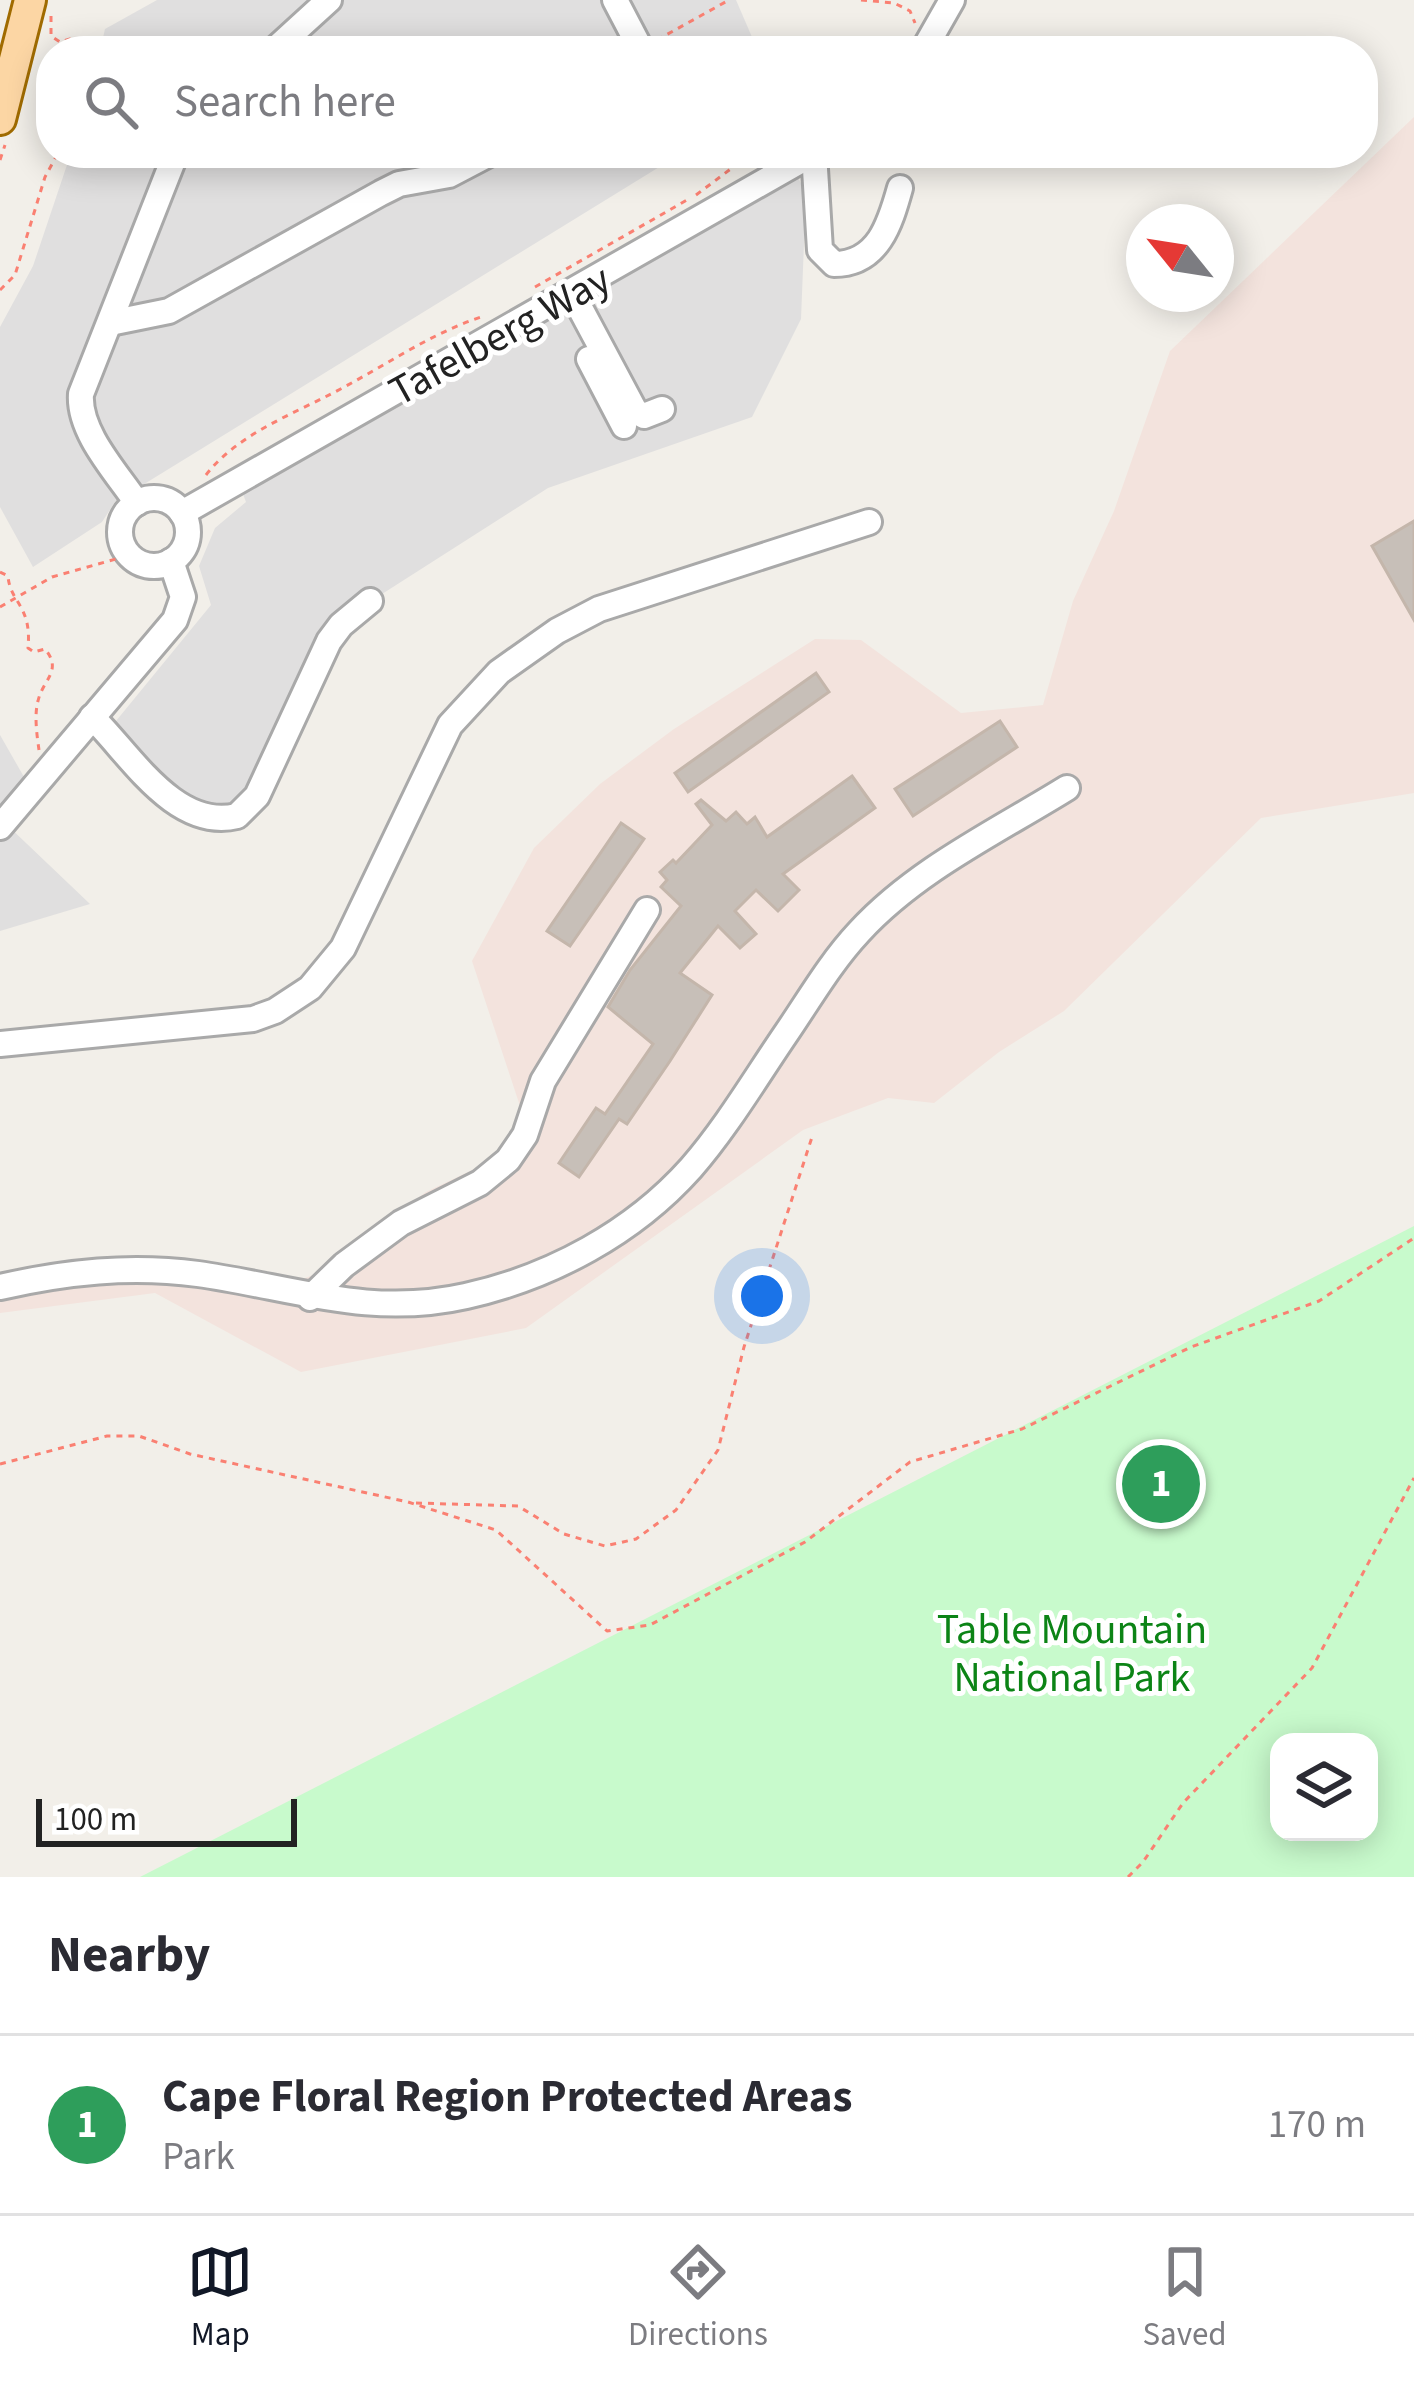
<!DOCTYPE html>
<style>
:root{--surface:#fff;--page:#f7f7f7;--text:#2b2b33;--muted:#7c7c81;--line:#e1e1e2;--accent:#111827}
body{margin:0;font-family:"Source Sans 3",sans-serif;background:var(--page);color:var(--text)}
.controls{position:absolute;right:36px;bottom:36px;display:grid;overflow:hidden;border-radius:24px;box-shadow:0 6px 30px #0003}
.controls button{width:108px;height:108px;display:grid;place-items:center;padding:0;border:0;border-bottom:3px solid var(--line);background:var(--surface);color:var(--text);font:60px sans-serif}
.compass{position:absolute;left:1126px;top:204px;width:108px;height:108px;border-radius:50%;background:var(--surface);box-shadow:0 6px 30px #0003;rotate:300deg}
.scale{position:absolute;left:36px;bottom:30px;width:261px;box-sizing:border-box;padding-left:12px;border:6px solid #222;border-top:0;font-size:33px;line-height:42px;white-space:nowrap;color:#222;-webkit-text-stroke:9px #fff;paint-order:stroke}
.you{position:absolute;left:762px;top:1296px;width:42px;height:42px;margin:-30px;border:9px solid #fff;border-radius:50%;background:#1a73e8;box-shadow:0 0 0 18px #1a73e833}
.badge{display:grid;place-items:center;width:78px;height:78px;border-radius:50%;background:var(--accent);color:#fff;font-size:39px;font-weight:700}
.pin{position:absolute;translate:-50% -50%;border:6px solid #fff;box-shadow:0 3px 12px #0006}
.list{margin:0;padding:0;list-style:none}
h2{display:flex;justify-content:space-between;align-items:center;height:156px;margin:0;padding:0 48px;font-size:51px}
h2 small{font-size:39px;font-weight:400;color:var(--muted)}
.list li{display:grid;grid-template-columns:78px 1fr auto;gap:36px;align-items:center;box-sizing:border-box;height:180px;padding:0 48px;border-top:3px solid var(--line)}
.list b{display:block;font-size:45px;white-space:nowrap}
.list p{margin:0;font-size:39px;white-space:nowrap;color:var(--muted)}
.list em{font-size:39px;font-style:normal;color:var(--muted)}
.icon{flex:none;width:66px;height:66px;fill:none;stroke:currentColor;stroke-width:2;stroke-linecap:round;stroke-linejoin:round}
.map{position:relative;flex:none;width:1414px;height:1877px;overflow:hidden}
.search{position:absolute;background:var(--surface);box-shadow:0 6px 30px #0003;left:36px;right:36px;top:36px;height:132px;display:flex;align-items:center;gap:30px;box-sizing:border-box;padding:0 42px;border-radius:48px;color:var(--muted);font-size:45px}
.sheet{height:336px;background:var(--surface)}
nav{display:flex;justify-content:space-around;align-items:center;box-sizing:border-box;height:168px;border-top:3px solid var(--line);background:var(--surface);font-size:33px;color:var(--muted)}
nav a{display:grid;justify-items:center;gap:6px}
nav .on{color:var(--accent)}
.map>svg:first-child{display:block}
.residential{fill:#e0dfdf}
.military{fill:#f3e3dd}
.park{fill:#c8facc;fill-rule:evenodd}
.building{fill:#c7bfb8;stroke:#c4b6ab;stroke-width:3}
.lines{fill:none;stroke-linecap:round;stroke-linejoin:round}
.minor-casing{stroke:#a9a9a9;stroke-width:30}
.major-casing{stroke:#a06b00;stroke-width:36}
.path{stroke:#fa8072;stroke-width:3;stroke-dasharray:6 6;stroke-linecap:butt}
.minor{stroke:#fff;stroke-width:24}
.major{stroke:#fcd6a4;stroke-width:30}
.labels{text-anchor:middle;stroke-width:10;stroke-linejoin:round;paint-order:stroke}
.street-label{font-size:42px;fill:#222;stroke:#fff}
.park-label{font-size:42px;fill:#0c8416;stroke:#fff}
</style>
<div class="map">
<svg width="1414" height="1877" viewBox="0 0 1414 1877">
<rect width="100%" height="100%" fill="#f2efe9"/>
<g class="residential">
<path d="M157,0H736L758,51H100L105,29Z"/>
<path d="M71,153H682L115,502L102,522L33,567L0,507V327L33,266Z"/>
<path d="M793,168L806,193L801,319L752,417L548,488L357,610L257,796L212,817L107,732L211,605L199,566L215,528L246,502L238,481Z"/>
<path d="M0,735L32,791L5,823L90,904L0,931Z"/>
</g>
<path class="military" d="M1414,117V793L1261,818L1064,1011L999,1052L934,1103L888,1098L803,1130L526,1328L301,1372L155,1293L0,1313V1273L65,1262L126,1258L190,1263L295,1282L313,1275L426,1192L487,1163L507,1140L522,1112L472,961L534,848L600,784L674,729L815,639L861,640L961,713L1043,705L1073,601L1114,511L1170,351Z"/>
<path class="park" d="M1414,1226V1877H140ZM1279,1742H1369V1832H1279Z"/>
<g class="building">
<path d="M1414,521V620L1372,546Z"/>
<path d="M816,673L829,692L688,792L675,773Z"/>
<path d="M1000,721L1017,747L913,816L895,789Z"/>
<path d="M852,776L875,808L783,874L799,890L778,911L756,890L735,911L756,934L740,948L718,926L680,973L712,995L670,1061L627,1124L619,1119L579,1177L559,1163L596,1108L605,1114L653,1044L608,1007L630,970L681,906L661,887L667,880L660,872L673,860L676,863L712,825L696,804L701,800L726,821L736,812L747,824L755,817L767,837Z"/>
<path d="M621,823L644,839L570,946L547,931Z"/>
</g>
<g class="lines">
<defs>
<g id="minor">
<path d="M615,0L637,42V51"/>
<path d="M273,51L329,0"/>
<path d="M923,51L952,0"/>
<path d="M814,153L820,250L834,264C878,264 890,224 900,188"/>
<path d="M572,293L635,411L644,416L662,409"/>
<path d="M110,323L169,311L381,193L399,184L449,175L491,153"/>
<path d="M589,359L624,426"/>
<circle cx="154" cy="532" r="34"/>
<path d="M137,503C117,473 78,432 81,394L176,153"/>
<path d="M182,513L814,153"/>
<path d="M92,717C130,754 175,831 237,816L257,796L329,641L341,625L370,601"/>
<path d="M0,827L175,620L183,597L171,561"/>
<path d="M0,1044L253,1019L275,1011L310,988L343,948L450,725L499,672L557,631L599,609L869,522"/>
<path d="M0,1287C66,1272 130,1265 198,1274C291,1287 369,1318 466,1296C551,1277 633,1233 691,1168C726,1128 755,1079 785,1035C809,1000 830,963 859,932C916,870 996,832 1067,788"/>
<path d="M310,1298L344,1265L401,1223L480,1183L508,1160L525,1135L543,1081L647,910"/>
</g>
<path id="major" d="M0,119L30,0"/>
</defs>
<use href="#minor" class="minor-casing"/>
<use href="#major" class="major-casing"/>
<g class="path">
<path d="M861,0L894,3L910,11L915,23"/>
<path d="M51,16V36L60,42L70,39L80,51"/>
<path d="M657,40L729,0"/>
<path d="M0,160L5,145"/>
<path d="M696,195L752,153"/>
<path d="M535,287L687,200"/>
<path d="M0,290L15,275L45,177L58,153"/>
<path d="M206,475C236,436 288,416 331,394C382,368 427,335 481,317"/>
<path d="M0,572L8,576C10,603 32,605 28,648L34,652L45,649C63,671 43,679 38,701C34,715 37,736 39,750"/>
<path d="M0,607L52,577L130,555"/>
<path d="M0,1464L107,1436H139L190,1454L408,1502L496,1530L607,1631L650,1625L805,1542L910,1462L1022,1429L1191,1347L1319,1301L1414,1238"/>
<path d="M416,1503L518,1506L564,1534L605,1546L636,1539L676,1510L718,1450L744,1347L813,1134"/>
<path d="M1128,1877L1143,1862L1183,1803L1312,1668L1414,1478"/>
</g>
<use href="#minor" class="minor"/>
<use href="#major" class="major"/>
</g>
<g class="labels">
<g class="street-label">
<text transform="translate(499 334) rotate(-29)" y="15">Tafelberg Way</text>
</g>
<g class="park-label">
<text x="1072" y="1643">Table Mountain<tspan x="1072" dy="48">National Park</tspan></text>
</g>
</g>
</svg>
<div class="controls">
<button><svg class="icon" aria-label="layers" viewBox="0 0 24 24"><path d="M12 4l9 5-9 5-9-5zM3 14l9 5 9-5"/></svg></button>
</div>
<svg class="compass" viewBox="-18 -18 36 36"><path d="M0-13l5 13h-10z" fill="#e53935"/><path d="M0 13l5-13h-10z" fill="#7c7c81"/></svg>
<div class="scale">100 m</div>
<div class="you"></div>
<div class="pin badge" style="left:1161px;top:1484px;background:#2e9e5b">1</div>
<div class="search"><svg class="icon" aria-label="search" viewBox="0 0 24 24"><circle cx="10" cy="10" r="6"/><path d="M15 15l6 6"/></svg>Search here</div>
</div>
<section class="sheet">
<h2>Nearby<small></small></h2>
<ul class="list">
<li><span class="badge" style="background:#2e9e5b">1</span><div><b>Cape Floral Region Protected Areas</b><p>Park</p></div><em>170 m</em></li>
</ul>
</section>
<nav>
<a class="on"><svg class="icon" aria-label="map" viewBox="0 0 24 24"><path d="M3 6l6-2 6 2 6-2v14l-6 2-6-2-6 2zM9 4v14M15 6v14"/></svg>Map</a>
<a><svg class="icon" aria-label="directions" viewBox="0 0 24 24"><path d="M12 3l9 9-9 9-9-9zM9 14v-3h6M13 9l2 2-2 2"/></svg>Directions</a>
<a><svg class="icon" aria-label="saved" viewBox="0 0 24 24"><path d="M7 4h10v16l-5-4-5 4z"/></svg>Saved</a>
</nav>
